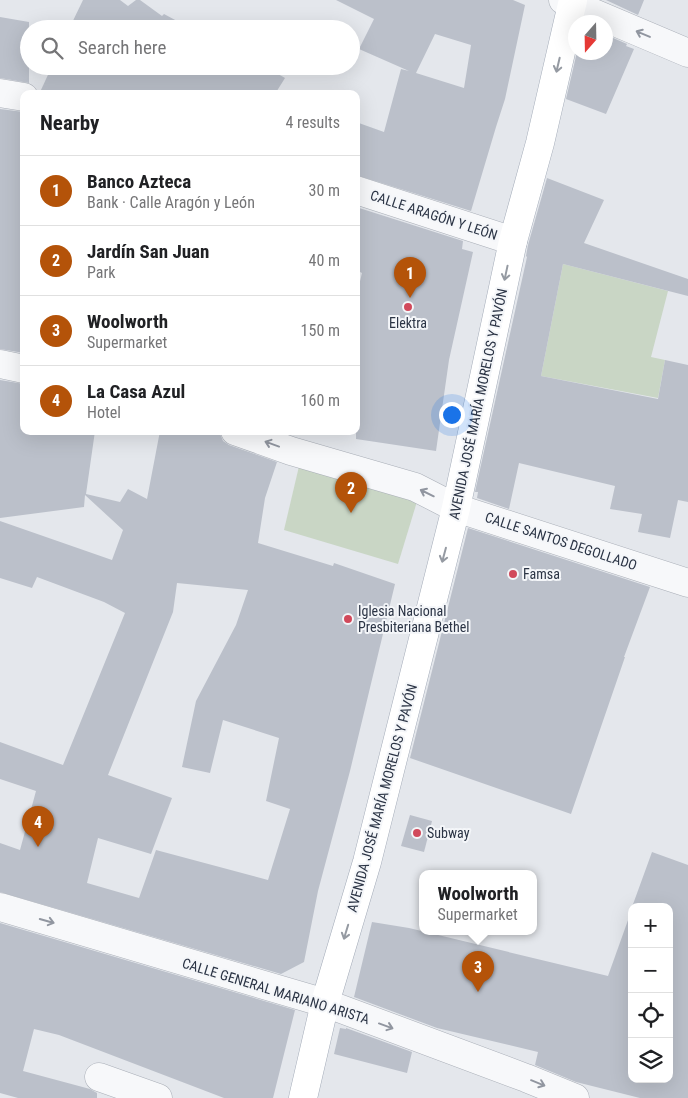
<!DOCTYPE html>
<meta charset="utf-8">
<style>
:root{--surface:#fff;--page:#f2f2f2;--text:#202124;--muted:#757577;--line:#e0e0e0;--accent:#b45309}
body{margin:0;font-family:"Roboto Condensed",sans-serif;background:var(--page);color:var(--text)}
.controls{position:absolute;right:15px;bottom:15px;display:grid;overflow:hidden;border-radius:10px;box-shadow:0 5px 20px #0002}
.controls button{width:45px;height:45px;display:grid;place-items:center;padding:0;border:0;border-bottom:1px solid var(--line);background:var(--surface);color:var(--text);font:25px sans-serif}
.compass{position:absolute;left:568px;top:15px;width:45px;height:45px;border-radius:50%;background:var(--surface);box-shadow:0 5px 20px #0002;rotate:200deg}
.you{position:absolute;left:451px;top:414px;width:18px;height:18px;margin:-12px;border:4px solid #fff;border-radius:50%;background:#1a73e8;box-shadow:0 0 0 8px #1a73e833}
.badge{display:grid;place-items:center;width:32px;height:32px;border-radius:50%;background:var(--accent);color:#fff;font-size:16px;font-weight:700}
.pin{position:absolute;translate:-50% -41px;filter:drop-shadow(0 1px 2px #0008)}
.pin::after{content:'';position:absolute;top:26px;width:18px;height:15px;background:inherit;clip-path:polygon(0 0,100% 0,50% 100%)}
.popup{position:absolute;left:419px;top:870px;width:118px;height:65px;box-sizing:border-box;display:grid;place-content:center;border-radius:10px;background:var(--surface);filter:drop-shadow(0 1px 4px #0005);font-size:16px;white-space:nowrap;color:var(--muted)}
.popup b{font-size:19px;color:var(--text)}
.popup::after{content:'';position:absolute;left:50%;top:100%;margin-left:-10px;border:10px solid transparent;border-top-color:var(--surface)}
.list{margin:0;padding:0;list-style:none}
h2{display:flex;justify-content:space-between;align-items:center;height:65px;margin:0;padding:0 20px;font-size:21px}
h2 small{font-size:16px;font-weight:400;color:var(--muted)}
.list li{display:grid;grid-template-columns:32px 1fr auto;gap:15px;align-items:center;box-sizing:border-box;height:70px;padding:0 20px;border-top:1px solid var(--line)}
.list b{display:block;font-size:19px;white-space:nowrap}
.list p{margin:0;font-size:16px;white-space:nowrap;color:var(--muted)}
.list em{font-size:16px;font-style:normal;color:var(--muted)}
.icon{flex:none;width:28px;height:28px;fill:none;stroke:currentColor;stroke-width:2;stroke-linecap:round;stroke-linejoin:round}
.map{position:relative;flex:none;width:688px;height:1098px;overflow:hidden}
.search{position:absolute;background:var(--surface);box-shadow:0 5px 20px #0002;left:20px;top:20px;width:340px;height:55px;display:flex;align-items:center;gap:12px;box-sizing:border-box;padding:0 18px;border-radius:28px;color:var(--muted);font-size:19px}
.panel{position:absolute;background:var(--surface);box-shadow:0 5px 20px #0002;left:20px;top:90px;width:340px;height:345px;border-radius:10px}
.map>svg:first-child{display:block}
.green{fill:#c9d6c5}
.building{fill:#bbc0ca;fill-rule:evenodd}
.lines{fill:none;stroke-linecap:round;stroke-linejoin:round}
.minor-casing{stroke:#a9aeb7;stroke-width:29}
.major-casing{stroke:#a3abb8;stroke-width:29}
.minor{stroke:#f7f8fa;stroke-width:28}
.major{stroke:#fff;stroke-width:28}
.oneway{stroke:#9196a0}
.oneway2{stroke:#959aa2}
.poi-dot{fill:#d1495b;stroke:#f4f6f9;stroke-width:2}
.labels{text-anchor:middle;stroke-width:4;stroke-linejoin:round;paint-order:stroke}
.street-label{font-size:14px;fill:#2b3445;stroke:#f4f6f9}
.poi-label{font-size:14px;fill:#2b3445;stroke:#f4f6f9;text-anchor:start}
</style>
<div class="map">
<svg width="688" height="1098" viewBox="0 0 688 1098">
<rect width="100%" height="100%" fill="#e4e7ec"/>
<g class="green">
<path d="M563,264L668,291L651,357L665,360L658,398L541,376Z"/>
<path d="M300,462L419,495L398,564L284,530Z"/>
</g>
<g class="building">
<path d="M83,0H120L128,6L136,0H140L162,16L164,14L192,29H69Z"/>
<path d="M336,0H513L525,5L505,99L496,127L471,211L356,175V122L384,132L401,69L409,71L359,49L374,19ZM435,34L471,45L464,88L416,73Z"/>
<path d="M606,0H644L638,15Z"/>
<path d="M0,17L29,22V83L0,78Z"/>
<path d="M606,35L627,44L626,46L634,49L606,114L566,99L577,52H606Z"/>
<path d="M52,66H264L285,78L275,94H56L41,90Z"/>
<path d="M0,109L24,112V353L0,349Z"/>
<path d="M547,178L604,200L584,243L688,279V296L563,264L541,376L658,399L665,360L688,365V502L678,500L670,538L638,532L642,514L610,509L615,486L519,463L509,509L477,498L478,492H475L527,257L526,256L528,245Z"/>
<path d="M356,207L463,241L462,249L473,252L449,360L436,451L356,439V298L362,273L356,270Z"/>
<path d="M0,380L24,384V431H95L86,494L120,502L128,489L147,499L160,431H219L223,441L229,445L277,462L265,498L258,543L333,566L334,563L395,584L350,771L318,891L304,962L281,974L0,892V843L20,850L36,791L0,779V742L63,765L125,613L104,602L37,577L32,588L0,578V521L112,560L123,530L85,495L84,507L0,518ZM177,583L248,590L236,625L196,701L182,767L210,773L223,720L279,738L266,801L290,809L268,880L156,850L139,898L87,883L98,838L151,854L172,798L108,775L173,612Z"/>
<path d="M468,528L650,587L624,657H625L571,814L410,758Z"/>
<path d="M410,815L432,821L424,852L401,846Z"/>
<path d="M652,852L688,865V1098H640L576,1082L535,1065L538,1052L437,1028L354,997L372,922L409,928L608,976L632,909V1079H669V907H632Z"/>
<path d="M0,923L295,1010L273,1098H224L59,1035L34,1029L23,1071L90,1089L97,1093V1098H18L0,1093Z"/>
<path d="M340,1028L346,1029V1028L412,1052L407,1073L334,1054Z"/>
</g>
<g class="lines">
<defs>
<g id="minor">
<path d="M563,0L688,53"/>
<path d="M0,93L24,97"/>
<path d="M356,190L513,241"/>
<path d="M0,364L24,369"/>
<path d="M235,431L291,451L415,487L456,508L688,583"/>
<path d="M0,907L325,1003L526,1078L575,1098"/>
<path d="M99,1077L158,1098"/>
</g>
<path id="major" d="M303,1098L325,1003L367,862L456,508L513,241L540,143L573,0"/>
</defs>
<use href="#minor" class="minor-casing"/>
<use href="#major" class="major-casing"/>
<use href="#minor" class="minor"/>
<use href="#major" class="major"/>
</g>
<defs><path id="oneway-shaft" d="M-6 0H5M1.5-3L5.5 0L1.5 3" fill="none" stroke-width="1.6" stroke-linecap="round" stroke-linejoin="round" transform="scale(1.25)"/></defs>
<g class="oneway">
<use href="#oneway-shaft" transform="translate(643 34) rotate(-157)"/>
<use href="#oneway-shaft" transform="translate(272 444) rotate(-160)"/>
<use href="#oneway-shaft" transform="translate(427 493) rotate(-154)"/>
<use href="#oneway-shaft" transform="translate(47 921) rotate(16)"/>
<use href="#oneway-shaft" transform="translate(386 1026) rotate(20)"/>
<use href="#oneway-shaft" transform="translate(538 1083) rotate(22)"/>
</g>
<g class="oneway2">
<use href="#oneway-shaft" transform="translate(558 65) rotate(103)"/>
<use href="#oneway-shaft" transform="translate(506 273) rotate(102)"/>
<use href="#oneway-shaft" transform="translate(444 555) rotate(105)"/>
<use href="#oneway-shaft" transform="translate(346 932) rotate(107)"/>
</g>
<g class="poi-dot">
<circle cx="408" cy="307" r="5"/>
<circle cx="513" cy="574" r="5"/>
<circle cx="348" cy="619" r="5"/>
<circle cx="417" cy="833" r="5"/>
</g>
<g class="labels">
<g class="street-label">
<text transform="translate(434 215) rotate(18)" y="5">CALLE ARAGÓN Y LEÓN</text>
<text transform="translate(478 404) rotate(-78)" y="5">AVENIDA JOSÉ MARÍA MORELOS Y PAVÓN</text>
<text transform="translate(561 541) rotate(18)" y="5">CALLE SANTOS DEGOLLADO</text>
<text transform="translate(382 798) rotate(-75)" y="5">AVENIDA JOSÉ MARÍA MORELOS Y PAVÓN</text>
<text transform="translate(276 991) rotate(17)" y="5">CALLE GENERAL MARIANO ARISTA</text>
</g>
<g class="poi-label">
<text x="408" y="328" text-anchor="middle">Elektra</text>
<text x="523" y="579">Famsa</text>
<text x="358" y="616">Iglesia Nacional<tspan x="358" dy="16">Presbiteriana Bethel</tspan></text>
<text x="427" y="838">Subway</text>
</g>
</g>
</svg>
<div class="controls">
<button>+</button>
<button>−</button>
<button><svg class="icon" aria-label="locate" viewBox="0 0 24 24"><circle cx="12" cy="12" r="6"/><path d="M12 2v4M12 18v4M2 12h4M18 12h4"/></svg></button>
<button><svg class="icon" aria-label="layers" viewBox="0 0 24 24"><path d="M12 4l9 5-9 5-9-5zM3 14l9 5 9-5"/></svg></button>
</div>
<svg class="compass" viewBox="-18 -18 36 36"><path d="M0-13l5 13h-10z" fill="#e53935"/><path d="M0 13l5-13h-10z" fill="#757577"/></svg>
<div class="you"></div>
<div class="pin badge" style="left:410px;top:298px">1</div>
<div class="pin badge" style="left:351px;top:513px">2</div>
<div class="pin badge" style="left:478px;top:992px">3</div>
<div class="popup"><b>Woolworth</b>Supermarket</div>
<div class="pin badge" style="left:38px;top:847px">4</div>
<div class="search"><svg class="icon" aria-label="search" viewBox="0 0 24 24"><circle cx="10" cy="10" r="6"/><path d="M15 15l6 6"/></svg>Search here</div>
<section class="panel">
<h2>Nearby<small>4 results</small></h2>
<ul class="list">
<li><span class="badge">1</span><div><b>Banco Azteca</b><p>Bank · Calle Aragón y León</p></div><em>30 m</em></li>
<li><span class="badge">2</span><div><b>Jardín San Juan</b><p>Park</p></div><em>40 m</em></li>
<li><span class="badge">3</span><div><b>Woolworth</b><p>Supermarket</p></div><em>150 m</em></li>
<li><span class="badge">4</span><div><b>La Casa Azul</b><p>Hotel</p></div><em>160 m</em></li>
</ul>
</section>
</div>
